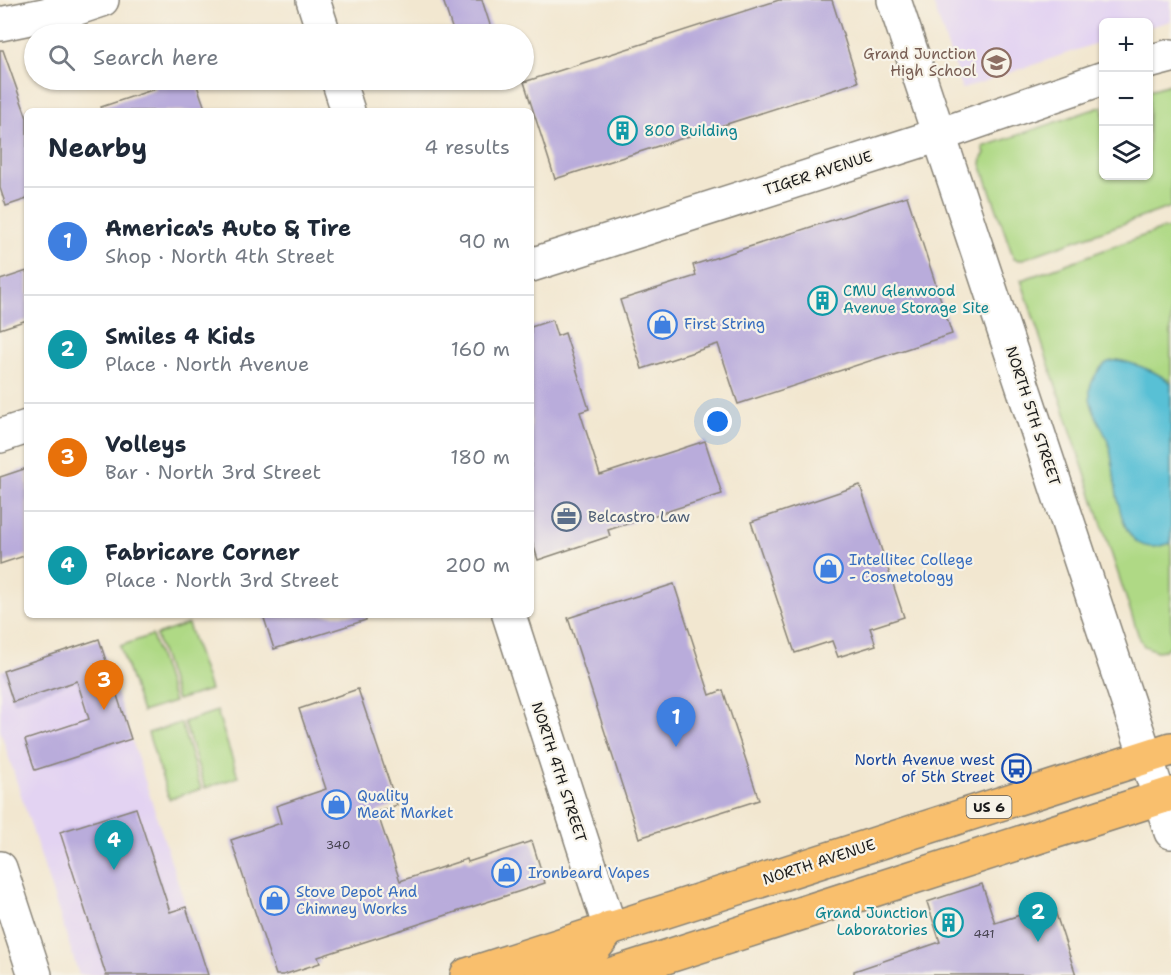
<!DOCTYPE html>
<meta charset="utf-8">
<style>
:root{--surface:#fff;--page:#f2f2f3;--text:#1f2937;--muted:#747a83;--line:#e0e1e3;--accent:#ea580c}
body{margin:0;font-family:"Shantell Sans",sans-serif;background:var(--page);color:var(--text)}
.controls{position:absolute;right:18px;top:18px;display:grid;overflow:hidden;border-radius:9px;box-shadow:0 2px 4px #0004}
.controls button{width:54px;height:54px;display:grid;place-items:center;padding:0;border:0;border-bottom:2px solid var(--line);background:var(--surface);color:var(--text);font:30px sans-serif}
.you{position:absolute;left:718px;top:422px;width:21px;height:21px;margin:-15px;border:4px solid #fff;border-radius:50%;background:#1a73e8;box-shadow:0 0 0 9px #1a73e833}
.badge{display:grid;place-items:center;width:39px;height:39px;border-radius:50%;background:var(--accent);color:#fff;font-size:20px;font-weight:700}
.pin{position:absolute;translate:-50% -50px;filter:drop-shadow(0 2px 3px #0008)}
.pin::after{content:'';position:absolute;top:32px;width:21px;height:18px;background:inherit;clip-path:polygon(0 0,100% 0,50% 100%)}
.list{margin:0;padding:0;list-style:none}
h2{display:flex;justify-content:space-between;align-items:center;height:78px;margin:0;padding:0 24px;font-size:26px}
h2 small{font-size:20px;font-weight:400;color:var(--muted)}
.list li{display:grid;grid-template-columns:39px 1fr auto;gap:18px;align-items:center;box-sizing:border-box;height:108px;padding:0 24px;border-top:2px solid var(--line)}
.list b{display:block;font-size:22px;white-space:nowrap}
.list p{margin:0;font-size:20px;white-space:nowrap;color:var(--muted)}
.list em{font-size:20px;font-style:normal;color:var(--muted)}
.icon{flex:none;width:33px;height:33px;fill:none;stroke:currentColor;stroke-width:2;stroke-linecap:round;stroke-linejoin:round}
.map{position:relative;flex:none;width:1171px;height:975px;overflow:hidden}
.search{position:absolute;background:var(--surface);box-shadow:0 2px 4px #0004;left:24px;top:24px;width:510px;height:66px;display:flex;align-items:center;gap:15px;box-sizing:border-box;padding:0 21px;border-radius:33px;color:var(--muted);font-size:22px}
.panel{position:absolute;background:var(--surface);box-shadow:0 2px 4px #0004;left:24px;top:108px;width:510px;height:510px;border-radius:9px}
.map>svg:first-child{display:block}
.built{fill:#e3d3f2}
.green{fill:#afd985;stroke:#667a50;stroke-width:1.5}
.water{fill:#58c0d5;stroke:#3a6e78;stroke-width:1.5}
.building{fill:#b9acdb}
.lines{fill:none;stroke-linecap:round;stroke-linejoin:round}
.minor-casing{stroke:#878276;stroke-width:36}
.major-casing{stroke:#878276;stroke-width:36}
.minor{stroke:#fff;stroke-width:33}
.major{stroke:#f9bf6d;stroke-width:33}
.labels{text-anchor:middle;stroke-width:4.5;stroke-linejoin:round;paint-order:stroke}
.number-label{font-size:12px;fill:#43404c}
.shield{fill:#f7f3e8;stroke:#5e5c59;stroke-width:1.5}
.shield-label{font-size:14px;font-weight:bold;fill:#1c1c1c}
.education-label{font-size:15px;fill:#785e54;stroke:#f7f3e8;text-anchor:end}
.culture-label{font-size:15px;fill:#0d838f;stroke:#f7f3e8;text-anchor:start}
.street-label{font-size:15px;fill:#1c1c1c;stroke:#f7f3e8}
.shop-label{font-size:15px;fill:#366cbe;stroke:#f7f3e8;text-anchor:start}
.service-label{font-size:15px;fill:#4e5e75;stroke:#f7f3e8;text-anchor:start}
.transit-label{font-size:15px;fill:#164399;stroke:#f7f3e8;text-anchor:end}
</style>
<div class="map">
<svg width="1171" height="975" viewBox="0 0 1171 975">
<rect width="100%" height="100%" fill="#f7f3e8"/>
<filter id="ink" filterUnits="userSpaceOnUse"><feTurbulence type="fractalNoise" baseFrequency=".0167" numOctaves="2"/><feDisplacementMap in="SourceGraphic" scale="12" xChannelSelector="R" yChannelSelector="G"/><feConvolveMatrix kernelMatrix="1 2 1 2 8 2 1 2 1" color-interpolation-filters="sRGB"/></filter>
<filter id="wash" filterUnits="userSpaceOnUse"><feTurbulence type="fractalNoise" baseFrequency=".008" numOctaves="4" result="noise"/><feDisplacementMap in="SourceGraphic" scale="24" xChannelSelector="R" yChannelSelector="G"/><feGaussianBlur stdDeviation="1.35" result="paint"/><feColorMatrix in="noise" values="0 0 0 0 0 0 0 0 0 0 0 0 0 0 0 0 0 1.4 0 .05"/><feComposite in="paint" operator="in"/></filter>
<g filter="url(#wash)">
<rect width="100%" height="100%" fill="#f2e7d0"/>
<g class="built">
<path d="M932,0H1171V21L1149,27L1148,22H1104L1103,41L962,89Z"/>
<path d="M99,639L208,975H79L0,730V671Z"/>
</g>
<g class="green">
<path d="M1171,84V207L1020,260L1014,259L981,164L982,158L985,153L983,147L1103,106L1104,176H1148L1149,90Z"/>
<path d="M1171,228V644L1165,650L1157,651L1144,646L1139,637L1021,280C1069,264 1115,245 1163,229Z"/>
<path d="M188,624L210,690L177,700L156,635Z"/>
<path d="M152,635L174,702L142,712L120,646Z"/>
<path d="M217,711L238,777L205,788L184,722Z"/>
<path d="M181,723L201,789L169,799L148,733Z"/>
</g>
<path class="water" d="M1118,360C1136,364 1156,371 1171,383V543C1165,545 1159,547 1153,547C1113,548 1117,471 1109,445C1104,427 1087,408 1090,388C1092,379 1100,366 1108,362C1111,361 1115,361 1118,360Z"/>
<g id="blocks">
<g class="building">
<path d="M443,0H482L493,34H454Z"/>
<path d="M779,0H832L858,82L555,179L524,82Z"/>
<path d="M0,50H3L27,118V199L6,206L0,188Z"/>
<path d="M152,80H195L206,111H102L101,107L155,89Z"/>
<path d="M907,196L952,334L738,404L718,344L642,369L620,300L696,276L693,265Z"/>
<path d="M27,271V320L0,329V280Z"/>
<path d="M552,320L557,336L565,333L589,409L580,412L600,475L705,441L722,494L608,530L610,536L538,560L531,537V327Z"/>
<path d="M27,468V555L0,564V477Z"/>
<path d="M860,485L904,617L870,628L876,645L838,657L832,641L795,653L751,522Z"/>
<path d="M674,584L710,695L723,690L759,800L639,838L568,618Z"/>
<path d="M263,615H366V620L274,649Z"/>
<path d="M99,639L131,739L35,770L25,740L89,719L77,681L13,702L3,671Z"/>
<path d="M358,689L397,805L377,812L400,881L467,859L468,862L532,841L545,883L318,957L320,963L283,975H276L231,840L281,823L276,806L326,789L299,709Z"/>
<path d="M136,808L170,912L186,907L208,975H106L60,832Z"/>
<path d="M982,884L995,923L1048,906L1050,913L1055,911L1076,975H854V971L940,942L927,902Z"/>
</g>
</g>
</g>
<g filter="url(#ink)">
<use href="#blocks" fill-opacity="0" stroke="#878276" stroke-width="1.5"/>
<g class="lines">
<defs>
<g id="minor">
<path d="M313,0L324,34"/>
<path d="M894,0L1171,832"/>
<path d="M0,24L78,8L102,0"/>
<path d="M1148,62L1171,56"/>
<path d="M338,80L348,111"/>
<path d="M531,265L939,135L1104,78"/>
<path d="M0,436L27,427"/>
<path d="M509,615L610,928"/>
<path d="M0,868L35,975"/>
</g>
<g id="major">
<path d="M467,975L1171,749"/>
<path d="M542,975L584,961L610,928"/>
<path d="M610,975L1171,794"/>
</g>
</defs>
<use href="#minor" class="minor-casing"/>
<use href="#major" class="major-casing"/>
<use href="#minor" class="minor"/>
<use href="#major" class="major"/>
</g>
</g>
<defs>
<symbol id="school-ring" viewBox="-11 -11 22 22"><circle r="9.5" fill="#f7f3e8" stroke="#8d6e63" stroke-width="1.5"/><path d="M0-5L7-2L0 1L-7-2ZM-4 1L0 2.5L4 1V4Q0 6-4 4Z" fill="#8d6e63"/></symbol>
<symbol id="building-ring" viewBox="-11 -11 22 22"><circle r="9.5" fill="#f7f3e8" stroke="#0f9aa8" stroke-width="1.5"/><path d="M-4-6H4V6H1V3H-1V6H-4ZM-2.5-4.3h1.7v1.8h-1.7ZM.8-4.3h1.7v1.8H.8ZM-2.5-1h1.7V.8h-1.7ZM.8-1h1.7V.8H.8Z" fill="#0f9aa8"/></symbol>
<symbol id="shop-ring" viewBox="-11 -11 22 22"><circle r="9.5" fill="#f7f3e8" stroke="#3f7fe0" stroke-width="1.5"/><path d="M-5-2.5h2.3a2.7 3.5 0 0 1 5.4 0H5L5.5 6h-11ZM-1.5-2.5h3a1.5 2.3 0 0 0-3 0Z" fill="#3f7fe0"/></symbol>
<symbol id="office-ring" viewBox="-11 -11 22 22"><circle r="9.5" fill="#f7f3e8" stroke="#5c6f8a" stroke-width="1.5"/><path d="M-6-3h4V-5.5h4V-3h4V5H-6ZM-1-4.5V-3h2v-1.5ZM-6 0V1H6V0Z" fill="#5c6f8a"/></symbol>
<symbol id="bus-ring" viewBox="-11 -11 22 22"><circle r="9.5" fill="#f7f3e8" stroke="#1a4fb4" stroke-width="1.5"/><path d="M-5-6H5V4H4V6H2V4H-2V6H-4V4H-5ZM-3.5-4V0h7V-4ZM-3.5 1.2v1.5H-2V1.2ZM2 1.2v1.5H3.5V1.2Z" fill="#1a4fb4"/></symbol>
</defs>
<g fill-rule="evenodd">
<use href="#school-ring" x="980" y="46" width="33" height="33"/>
<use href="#building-ring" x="606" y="114" width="33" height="33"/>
<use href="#building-ring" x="806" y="284" width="33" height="33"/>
<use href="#shop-ring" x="646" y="308" width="33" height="33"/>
<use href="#office-ring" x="550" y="500" width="33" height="33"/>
<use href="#shop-ring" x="812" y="552" width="33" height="33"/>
<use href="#bus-ring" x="1000" y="752" width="33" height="33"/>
<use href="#shop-ring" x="320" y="788" width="33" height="33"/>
<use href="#shop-ring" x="490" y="856" width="33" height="33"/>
<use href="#shop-ring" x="258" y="884" width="33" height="33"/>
<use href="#building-ring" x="932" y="906" width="33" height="33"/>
</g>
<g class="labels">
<g class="number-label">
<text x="338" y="849">340</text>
<text x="984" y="938">441</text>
</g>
<rect class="shield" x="966.5" y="796" width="45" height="22" rx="4.5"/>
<g class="shield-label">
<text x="989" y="812">US 6</text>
</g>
<g class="education-label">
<text x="976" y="59">Grand Junction<tspan x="976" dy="17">High School</tspan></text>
</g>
<g class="culture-label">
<text x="644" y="136">800 Building</text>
<text x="843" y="296">CMU Glenwood<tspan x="843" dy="17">Avenue Storage Site</tspan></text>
<text x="928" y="918" text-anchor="end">Grand Junction<tspan x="928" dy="17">Laboratories</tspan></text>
</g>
<g class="street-label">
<text transform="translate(818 173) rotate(-18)" y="5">TIGER AVENUE</text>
<text transform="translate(1033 416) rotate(72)" y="5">NORTH 5TH STREET</text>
<text transform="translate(559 772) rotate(72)" y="5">NORTH 4TH STREET</text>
<text transform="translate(819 862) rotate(-18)" y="5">NORTH AVENUE</text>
</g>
<g class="shop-label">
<text x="684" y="329">First String</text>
<text x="849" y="565">Intellitec College<tspan x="849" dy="17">- Cosmetology</tspan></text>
<text x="357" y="801">Quality<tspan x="357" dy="17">Meat Market</tspan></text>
<text x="528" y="878">Ironbeard Vapes</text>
<text x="296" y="897">Stove Depot And<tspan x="296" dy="17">Chimney Works</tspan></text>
</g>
<g class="service-label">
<text x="588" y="522">Belcastro Law</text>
</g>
<g class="transit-label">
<text x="995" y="765">North Avenue west<tspan x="995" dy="17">of 5th Street</tspan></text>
</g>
</g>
</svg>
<div class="controls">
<button>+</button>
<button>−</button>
<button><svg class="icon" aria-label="layers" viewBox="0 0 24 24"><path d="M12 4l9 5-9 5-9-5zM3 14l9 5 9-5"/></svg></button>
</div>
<div class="you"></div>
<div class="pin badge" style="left:676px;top:747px;background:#3f7fe0">1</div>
<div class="pin badge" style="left:1038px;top:942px;background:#0f9aa8">2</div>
<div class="pin badge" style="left:104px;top:710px;background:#e8710a">3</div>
<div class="pin badge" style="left:114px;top:870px;background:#0f9aa8">4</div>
<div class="search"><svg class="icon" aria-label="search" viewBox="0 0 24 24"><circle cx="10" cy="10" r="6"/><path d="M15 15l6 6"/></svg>Search here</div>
<section class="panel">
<h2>Nearby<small>4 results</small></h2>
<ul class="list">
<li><span class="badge" style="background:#3f7fe0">1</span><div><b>America's Auto &amp; Tire</b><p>Shop · North 4th Street</p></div><em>90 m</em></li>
<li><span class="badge" style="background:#0f9aa8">2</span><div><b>Smiles 4 Kids</b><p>Place · North Avenue</p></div><em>160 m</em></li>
<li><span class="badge" style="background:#e8710a">3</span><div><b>Volleys</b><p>Bar · North 3rd Street</p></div><em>180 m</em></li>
<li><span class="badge" style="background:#0f9aa8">4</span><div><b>Fabricare Corner</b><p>Place · North 3rd Street</p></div><em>200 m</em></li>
</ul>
</section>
</div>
